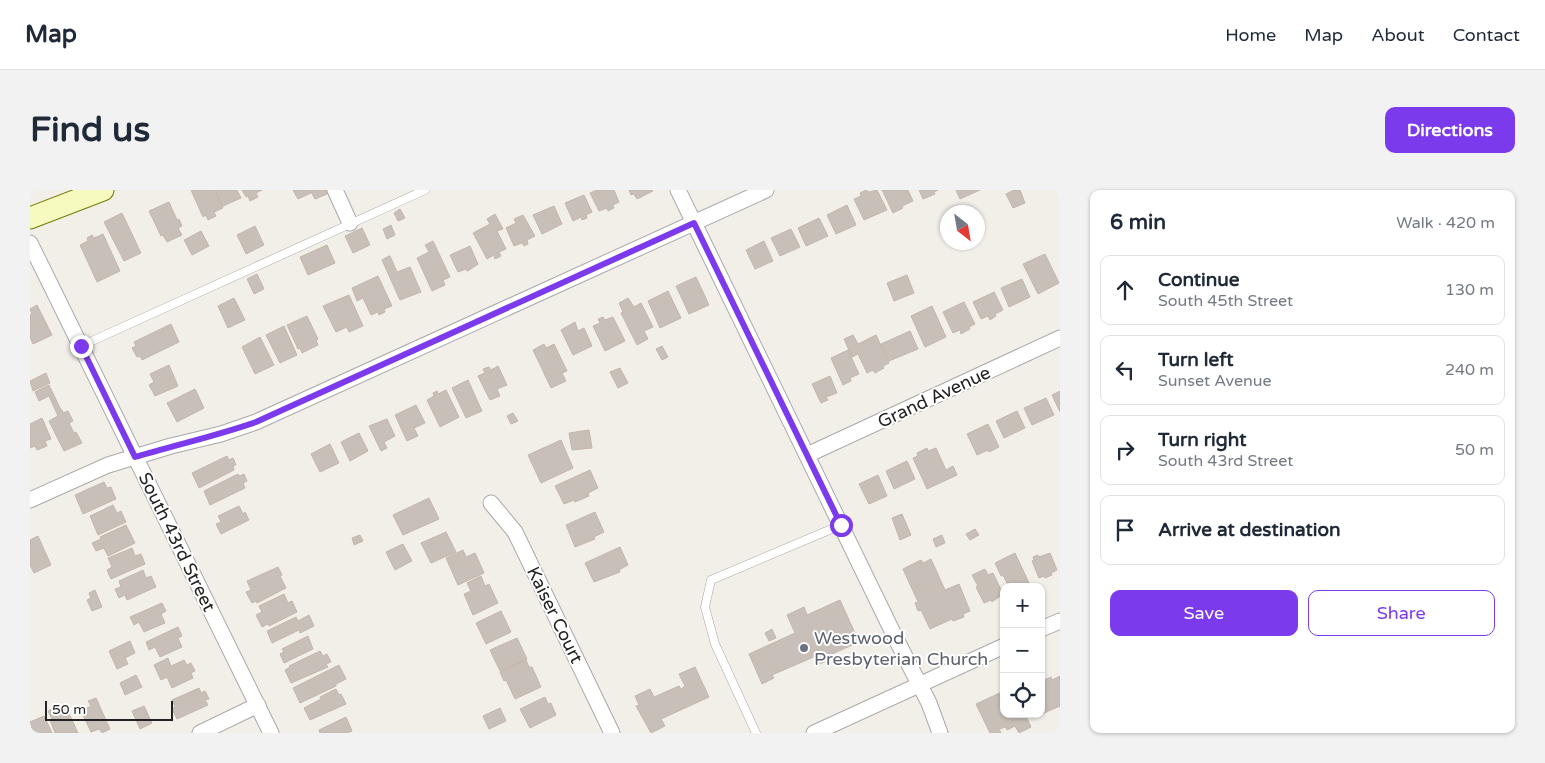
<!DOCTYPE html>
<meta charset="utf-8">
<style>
:root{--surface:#fff;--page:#f2f2f3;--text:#1f2937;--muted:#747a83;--line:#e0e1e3;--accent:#7c3aed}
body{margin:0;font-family:"Varela Round",sans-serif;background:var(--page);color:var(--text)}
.controls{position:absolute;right:15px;bottom:15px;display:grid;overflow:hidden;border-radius:10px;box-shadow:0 1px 4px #0004}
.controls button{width:45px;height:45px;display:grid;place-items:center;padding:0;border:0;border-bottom:1px solid var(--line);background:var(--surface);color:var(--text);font:25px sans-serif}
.compass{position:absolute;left:910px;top:15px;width:45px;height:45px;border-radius:50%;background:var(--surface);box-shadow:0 1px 4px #0004;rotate:149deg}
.scale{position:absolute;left:15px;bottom:12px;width:128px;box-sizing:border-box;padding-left:5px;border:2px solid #222;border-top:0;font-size:14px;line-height:18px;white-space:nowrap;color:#222;-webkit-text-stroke:4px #fff;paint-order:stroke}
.stop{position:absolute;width:15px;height:15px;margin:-11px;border:4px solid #7c3aed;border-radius:50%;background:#fff}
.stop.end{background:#7c3aed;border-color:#fff;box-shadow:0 1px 5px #0008}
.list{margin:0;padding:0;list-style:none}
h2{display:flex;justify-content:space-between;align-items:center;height:65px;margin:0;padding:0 20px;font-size:21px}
h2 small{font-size:16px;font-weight:400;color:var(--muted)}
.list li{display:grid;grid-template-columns:32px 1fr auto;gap:15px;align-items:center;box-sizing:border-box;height:70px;margin:0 10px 10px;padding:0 10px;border:1px solid var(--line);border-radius:10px}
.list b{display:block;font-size:19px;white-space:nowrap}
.list p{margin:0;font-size:16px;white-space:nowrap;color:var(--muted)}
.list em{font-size:16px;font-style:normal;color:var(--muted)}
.actions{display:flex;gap:10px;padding:15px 20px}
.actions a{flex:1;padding:11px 0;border:1px solid var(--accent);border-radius:10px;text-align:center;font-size:18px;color:var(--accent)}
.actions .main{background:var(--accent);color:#fff}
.icon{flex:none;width:28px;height:28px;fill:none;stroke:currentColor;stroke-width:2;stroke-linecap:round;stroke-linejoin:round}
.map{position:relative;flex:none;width:1030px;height:543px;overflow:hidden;border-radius:10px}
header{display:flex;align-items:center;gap:30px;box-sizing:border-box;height:70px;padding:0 25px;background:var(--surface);border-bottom:1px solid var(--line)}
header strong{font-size:24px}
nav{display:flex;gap:28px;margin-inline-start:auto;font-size:18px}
.intro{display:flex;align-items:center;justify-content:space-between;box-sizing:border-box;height:120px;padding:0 30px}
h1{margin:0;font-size:35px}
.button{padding:12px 22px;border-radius:10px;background:var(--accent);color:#fff;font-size:18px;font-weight:700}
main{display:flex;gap:30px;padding:0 30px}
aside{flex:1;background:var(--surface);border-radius:10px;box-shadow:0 1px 4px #0004}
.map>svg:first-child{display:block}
.building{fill:#c7bfb8;stroke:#c4b6ab}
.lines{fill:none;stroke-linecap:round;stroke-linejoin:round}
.lane-casing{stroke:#a9a9a9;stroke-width:9}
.street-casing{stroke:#a9a9a9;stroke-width:17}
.secondary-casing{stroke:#707d05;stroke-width:23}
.lane{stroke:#fff;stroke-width:8}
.street{stroke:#fff;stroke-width:15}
.secondary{stroke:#f7fabf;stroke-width:21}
.route{stroke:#7c3aed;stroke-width:6}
.worship-dot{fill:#6b7280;stroke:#fff;stroke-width:2}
.labels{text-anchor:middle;stroke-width:4;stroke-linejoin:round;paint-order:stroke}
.street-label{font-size:18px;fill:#222;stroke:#fff}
.worship-label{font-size:18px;fill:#5b616d;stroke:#fff;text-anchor:start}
</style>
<header>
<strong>Map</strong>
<nav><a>Home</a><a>Map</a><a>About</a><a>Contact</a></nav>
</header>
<div class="intro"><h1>Find us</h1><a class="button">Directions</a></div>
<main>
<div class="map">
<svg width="1030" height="543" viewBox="0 0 1030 543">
<rect width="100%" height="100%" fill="#f2efe9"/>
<g class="building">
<path d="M161,0H185L193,18L184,22L186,26L178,30L176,25L173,27Z"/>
<path d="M185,0H207L211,8L193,16Z"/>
<path d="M212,0H232L226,3L228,7L220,11L218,6L216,7Z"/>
<path d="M263,0H280L281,3L268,9Z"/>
<path d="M280,0H296L297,4L285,9Z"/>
<path d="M567,0H584L589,12L583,15L584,18L578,21L577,18L569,21L560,3Z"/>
<path d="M599,0H622L623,1L607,9L604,4L601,5Z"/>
<path d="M836,0L839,2L847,0L857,20L834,30L824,9L831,6L830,3Z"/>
<path d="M852,0H878L883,11L872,16L873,18L863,23Z"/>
<path d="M889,0H908L904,2L905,4L893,9Z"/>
<path d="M926,0H950L930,9Z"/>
<path d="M984,0H990L995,13L983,18L976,4Z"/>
<path d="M554,5L562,22L556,25L557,28L552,30L551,27L543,31L535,13Z"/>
<path d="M139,12L147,30L149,29L152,36L148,38L152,45L137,52L133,45L131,46L119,21Z"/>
<path d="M817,15L826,35L806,44L797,25Z"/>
<path d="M524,16L532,34L512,44L503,25Z"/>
<path d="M370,19L375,28L368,31L364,23Z"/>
<path d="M92,23L111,63L94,71L74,32Z"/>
<path d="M465,24L473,39L467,41L476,59L469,62L471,66L465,69L464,65L457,69L443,43L460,34L457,29Z"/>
<path d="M493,25L505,46L497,50L498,54L494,56L492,53L484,56L476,38L486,33L484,29Z"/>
<path d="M789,28L798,46L776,56L768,38Z"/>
<path d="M361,35L365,45L357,49L353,39Z"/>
<path d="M225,36L234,55L216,64L207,45Z"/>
<path d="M332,38L340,55L323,63L315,46Z"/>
<path d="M761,39L770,57L750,66L741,48Z"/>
<path d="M171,41L179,56L162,65L154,50Z"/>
<path d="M73,44L90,81L67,92L50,55L58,51L57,48L62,45L64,48Z"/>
<path d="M403,51L420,87L413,90L415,95L402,101L387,68L399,62L395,55Z"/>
<path d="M734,51L743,71L725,79L716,60Z"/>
<path d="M297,55L305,73L278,85L270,67Z"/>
<path d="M440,56L448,74L438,81H437L436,79L428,82L420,65Z"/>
<path d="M1015,64L1029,93L1008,104L993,74Z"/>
<path d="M359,66H360L367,82L380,77L391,102L370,110L352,70Z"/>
<path d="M227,84L234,99L224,104L217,89Z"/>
<path d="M877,85L884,103L864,111L857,93Z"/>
<path d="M348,86L362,116L354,119L355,122L349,125L348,122L341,125L333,108L327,111L322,98Z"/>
<path d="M666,87L679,115L659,124L646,96Z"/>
<path d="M992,89L1000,107L979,117L971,98Z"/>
<path d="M638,101L651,128L630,138L618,111Z"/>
<path d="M964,102L973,120L965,124L966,126L960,130L958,126L951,129L943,112Z"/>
<path d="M319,105L333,136L319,142L317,137L306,142L293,116Z"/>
<path d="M204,108L215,130L198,138L188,116Z"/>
<path d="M598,108L604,117L611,113L623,137L614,141L618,149L607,155L591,123L593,122L589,113Z"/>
<path d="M934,112L945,134L939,137L940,139L931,144L930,140L923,143L913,122Z"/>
<path d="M7,115L22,145L3,154L0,147V125L2,124L0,119Z"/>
<path d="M902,116L916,147L895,157L881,126Z"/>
<path d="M277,126L288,149L286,150L288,155L272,163L270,158L268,159L257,135Z"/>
<path d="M573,127L575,130L583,127L595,151L575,161L563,136L570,133L568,129Z"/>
<path d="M545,132L548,141L554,138L562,156L543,165L531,140Z"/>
<path d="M141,134L149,152L112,170L110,166L107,167L102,158L106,156L104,152Z"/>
<path d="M254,136L267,165L250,173L236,145Z"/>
<path d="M880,141L888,159L859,171L851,154Z"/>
<path d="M823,145L828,154L846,145L859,173L853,176L854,178L845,183L843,180L837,183L828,164L822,167L814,149Z"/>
<path d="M230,147L244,175L225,184L212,157Z"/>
<path d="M514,154L516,158L524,154L537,181L532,183L536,191L521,198L503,160Z"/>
<path d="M632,156L638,167L632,170L626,159Z"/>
<path d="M818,160L829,184L820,188L821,191L813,195L801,168Z"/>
<path d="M139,175L148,196L125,206L119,195L124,192L120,184Z"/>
<path d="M468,176L477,195L467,199L470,206L460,210L448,186L455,183L453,179L459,177L461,180Z"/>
<path d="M590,178L598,193L588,198L580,182Z"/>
<path d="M16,183L20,193L3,201L0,191Z"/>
<path d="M800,186L807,203L796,207L798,210L791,213L782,194Z"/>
<path d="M438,190L452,221L436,228L422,198Z"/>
<path d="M19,195L31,220H32L33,223L38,221L43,231L39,233L44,243L46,242L52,253L34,261L19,231L28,226L19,206L9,211L5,202Z"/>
<path d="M165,199L174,218L147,232L137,213Z"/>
<path d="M416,200L429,227L410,237L397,210L404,206L403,203L407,201L408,204Z"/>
<path d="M1030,201V222L1022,205Z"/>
<path d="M1016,208L1024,225L1002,235L994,218Z"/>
<path d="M386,215L395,233L384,238L388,246L377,251L365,225Z"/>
<path d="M987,221L995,238L974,248L966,231Z"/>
<path d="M483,223L488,231L481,234L477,226Z"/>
<path d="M12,228L21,249L15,251L17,256L7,260L5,256L0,258V234Z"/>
<path d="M357,229L365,246L354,252L357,258L351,261L339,236Z"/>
<path d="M958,234L969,257L959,262L958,260L947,265L937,244Z"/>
<path d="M559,240L562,258L542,260L539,243Z"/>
<path d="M329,243L338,261L320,271L311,252Z"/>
<path d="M531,250L543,278L511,293L498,265Z"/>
<path d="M300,254L309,273L290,282L281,264Z"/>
<path d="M897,258L898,261L906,258L916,280L923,276L927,285L897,299L883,268L888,266L887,263Z"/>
<path d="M197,266L199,270L203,268L206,275L203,276L204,280L169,298L162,283Z"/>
<path d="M877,271L885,289L864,299L856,281Z"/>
<path d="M560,280L568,298L558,303L559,306L545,312L544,310L534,314L525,296Z"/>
<path d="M208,284L209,286L214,284L217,291L213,293L215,298L180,315L174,301Z"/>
<path d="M848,285L857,306L839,314L829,294Z"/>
<path d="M74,292L77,298L81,297L86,309L53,324L45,305Z"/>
<path d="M399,308L409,329L373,345L363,325Z"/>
<path d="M83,315L87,323L91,321L96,332L68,345L60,326Z"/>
<path d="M209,316L213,324L215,322L219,330L191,344L186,334L191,332L188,326Z"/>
<path d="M565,322L574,342L564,347L565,349L545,357L536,335Z"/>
<path d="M872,324L881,345L870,350L862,328Z"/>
<path d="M96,335L105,353L78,366L74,358L66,361L62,353L71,349L70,347Z"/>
<path d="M945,339L949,345L940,350L936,344Z"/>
<path d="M416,342L426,362L401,373L391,353Z"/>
<path d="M330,345L333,351L324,355L322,348Z"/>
<path d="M912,345L915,353L906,357L903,349Z"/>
<path d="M8,346L21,375L4,383L0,375V350Z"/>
<path d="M373,354L382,371L365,380L356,362Z"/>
<path d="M590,357L598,375L589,380L590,382L564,392L555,373Z"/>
<path d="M102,358L105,366L111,364L115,374L81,389L77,380L82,377L78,368Z"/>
<path d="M433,360L436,367L445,363L454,383L428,395L416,368Z"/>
<path d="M985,363L999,393L991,397H979L973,385L971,386L965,373Z"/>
<path d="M1020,363L1027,380L1021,383L1022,385L1015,388L1014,386L1009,388L1002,371L1004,370L1003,367L1008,365L1009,367Z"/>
<path d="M901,369L915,400L929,394L940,421L933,424L934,427L926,430L923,431L922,429L900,439L891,420L888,421L885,413L888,412L873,379L891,370L893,373Z"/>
<path d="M248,377L252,385L250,386L256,398L227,413L226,411L222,413L216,402L221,400L217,391Z"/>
<path d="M955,379L958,385L963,383L973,404L962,412L961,410L954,413L946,397L948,396L942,385Z"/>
<path d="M113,380L116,388L121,386L126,397L97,410L95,405L89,408L85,399L91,397L89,391Z"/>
<path d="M451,386L455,396L459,394L468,413L443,425L434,404L441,401L437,393Z"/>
<path d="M65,400L72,417L62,421L57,410L61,408L59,403Z"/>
<path d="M254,404L258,413L262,411L267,422L239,436L238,434L232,437L226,425L232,422L229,416Z"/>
<path d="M810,410L829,452L800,465L801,469L797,471L789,474L786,466L742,485L744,488L732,494L719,464L765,443L757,425L774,417L777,425Z"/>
<path d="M132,413L136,421L131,424L135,433L114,442L109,432L104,435L100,427Z"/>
<path d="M471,421L481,442L456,454L446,433Z"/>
<path d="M279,425L284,436L270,443L269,440L242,453L237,441L266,427L268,431Z"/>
<path d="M148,437L152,446L148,448L152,457L130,467L125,457L119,460L116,452Z"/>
<path d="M742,439L746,448L739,451L735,443Z"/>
<path d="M278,446L283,459L254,473L250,464L254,462L252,459Z"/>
<path d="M487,448L497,469L470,481L460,460Z"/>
<path d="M100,451L105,463L95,468L98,474L87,479L79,461Z"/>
<path d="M290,461L293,466L297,464L301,472L296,474L298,477L261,493L255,480L260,477L259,476Z"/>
<path d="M138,468L141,476L154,470L157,475L161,473L165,481L161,483L163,488L142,498L137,487L131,490L124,475Z"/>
<path d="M496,470L499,477H502L511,497L485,509L476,490L474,491L470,482Z"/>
<path d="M309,475L316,489L306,494V496L270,513L263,498Z"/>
<path d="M665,477L679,507L631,529L635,536L621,543L606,516L609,515L605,506L620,499L624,507L649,496L651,499L655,496L649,484Z"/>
<path d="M106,485L112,497L95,505L90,493Z"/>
<path d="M1030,486V516L1005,527L1004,524H1011V495L1013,494L1012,491L1021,487L1022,490Z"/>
<path d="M169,498L171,503L175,501L179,509L175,510L178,515L147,529L142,519L145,517L142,510Z"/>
<path d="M306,499L309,505L311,504L316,514L280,530L274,518L291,509L290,507Z"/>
<path d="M974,501V524H995L1001,537L989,543L985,536L977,540L976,537L969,539L971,543H960L946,514Z"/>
<path d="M515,507L518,514L521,513L526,525L500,538L490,519Z"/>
<path d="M66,508L80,539L72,543L69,539L61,542L51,521L61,516L58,511Z"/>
<path d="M114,516L122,533L110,539L102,521Z"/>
<path d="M26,517L28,521L36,517L48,543H25L20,530L22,529L18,521Z"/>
<path d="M470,518L476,531L459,539L453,526Z"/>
<path d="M14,526L22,543H0V538L2,537L0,532Z"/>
<path d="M316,527L322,541L317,543H290L289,540Z"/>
</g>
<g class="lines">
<defs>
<g id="lane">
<path d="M51,156L395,0"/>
<path d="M726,543L685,454L675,417L681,390L811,335"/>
</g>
<g id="street">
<path d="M305,0L320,33"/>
<path d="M648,0L867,451L899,513L910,543"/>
<path d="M0,53L241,543"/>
<path d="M777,265L1030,148"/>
<path d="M0,310L78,275L141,256L191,244L226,232L736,0"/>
<path d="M461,313L485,342L582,543"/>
<path d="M1011,439L1030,431"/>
<path d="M170,543L228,515"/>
<path d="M784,543L974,456"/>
</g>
<path id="secondary" d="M0,28L73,0"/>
</defs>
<use href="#lane" class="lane-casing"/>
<use href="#street" class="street-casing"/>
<use href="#secondary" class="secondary-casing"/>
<use href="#lane" class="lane"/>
<use href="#street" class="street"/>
<use href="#secondary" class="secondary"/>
</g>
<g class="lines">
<path class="route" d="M51,156L105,267C145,255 186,246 226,232L664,33L811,335"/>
</g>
<circle class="worship-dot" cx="774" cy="458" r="5"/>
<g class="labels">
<g class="street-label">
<text transform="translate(904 207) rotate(-25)" y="6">Grand Avenue</text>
<text transform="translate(147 352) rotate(64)" y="6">South 43rd Street</text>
<text transform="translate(525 425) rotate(64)" y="6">Kaiser Court</text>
</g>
<g class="worship-label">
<text x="784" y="454">Westwood<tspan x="784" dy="21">Presbyterian Church</tspan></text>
</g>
</g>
</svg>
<div class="controls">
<button>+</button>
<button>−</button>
<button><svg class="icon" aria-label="locate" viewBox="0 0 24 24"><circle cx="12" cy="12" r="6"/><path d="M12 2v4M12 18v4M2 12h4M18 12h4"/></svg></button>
</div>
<svg class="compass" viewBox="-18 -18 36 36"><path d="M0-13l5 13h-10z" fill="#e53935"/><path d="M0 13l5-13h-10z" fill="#747a83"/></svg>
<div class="scale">50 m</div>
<div class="stop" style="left:811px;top:335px"></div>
<div class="stop end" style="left:51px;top:156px"></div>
</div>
<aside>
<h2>6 min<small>Walk · 420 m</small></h2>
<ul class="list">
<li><svg class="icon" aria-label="ahead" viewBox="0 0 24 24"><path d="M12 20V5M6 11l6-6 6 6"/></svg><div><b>Continue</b><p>South 45th Street</p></div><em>130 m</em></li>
<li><svg class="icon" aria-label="left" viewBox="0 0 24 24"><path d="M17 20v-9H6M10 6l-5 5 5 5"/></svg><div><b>Turn left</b><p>Sunset Avenue</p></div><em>240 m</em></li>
<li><svg class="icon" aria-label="right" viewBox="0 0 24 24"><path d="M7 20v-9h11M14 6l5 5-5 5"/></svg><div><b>Turn right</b><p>South 43rd Street</p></div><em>50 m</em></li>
<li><svg class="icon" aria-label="arrive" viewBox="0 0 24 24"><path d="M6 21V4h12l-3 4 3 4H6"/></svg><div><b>Arrive at destination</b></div></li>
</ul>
<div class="actions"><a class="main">Save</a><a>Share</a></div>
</aside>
</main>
